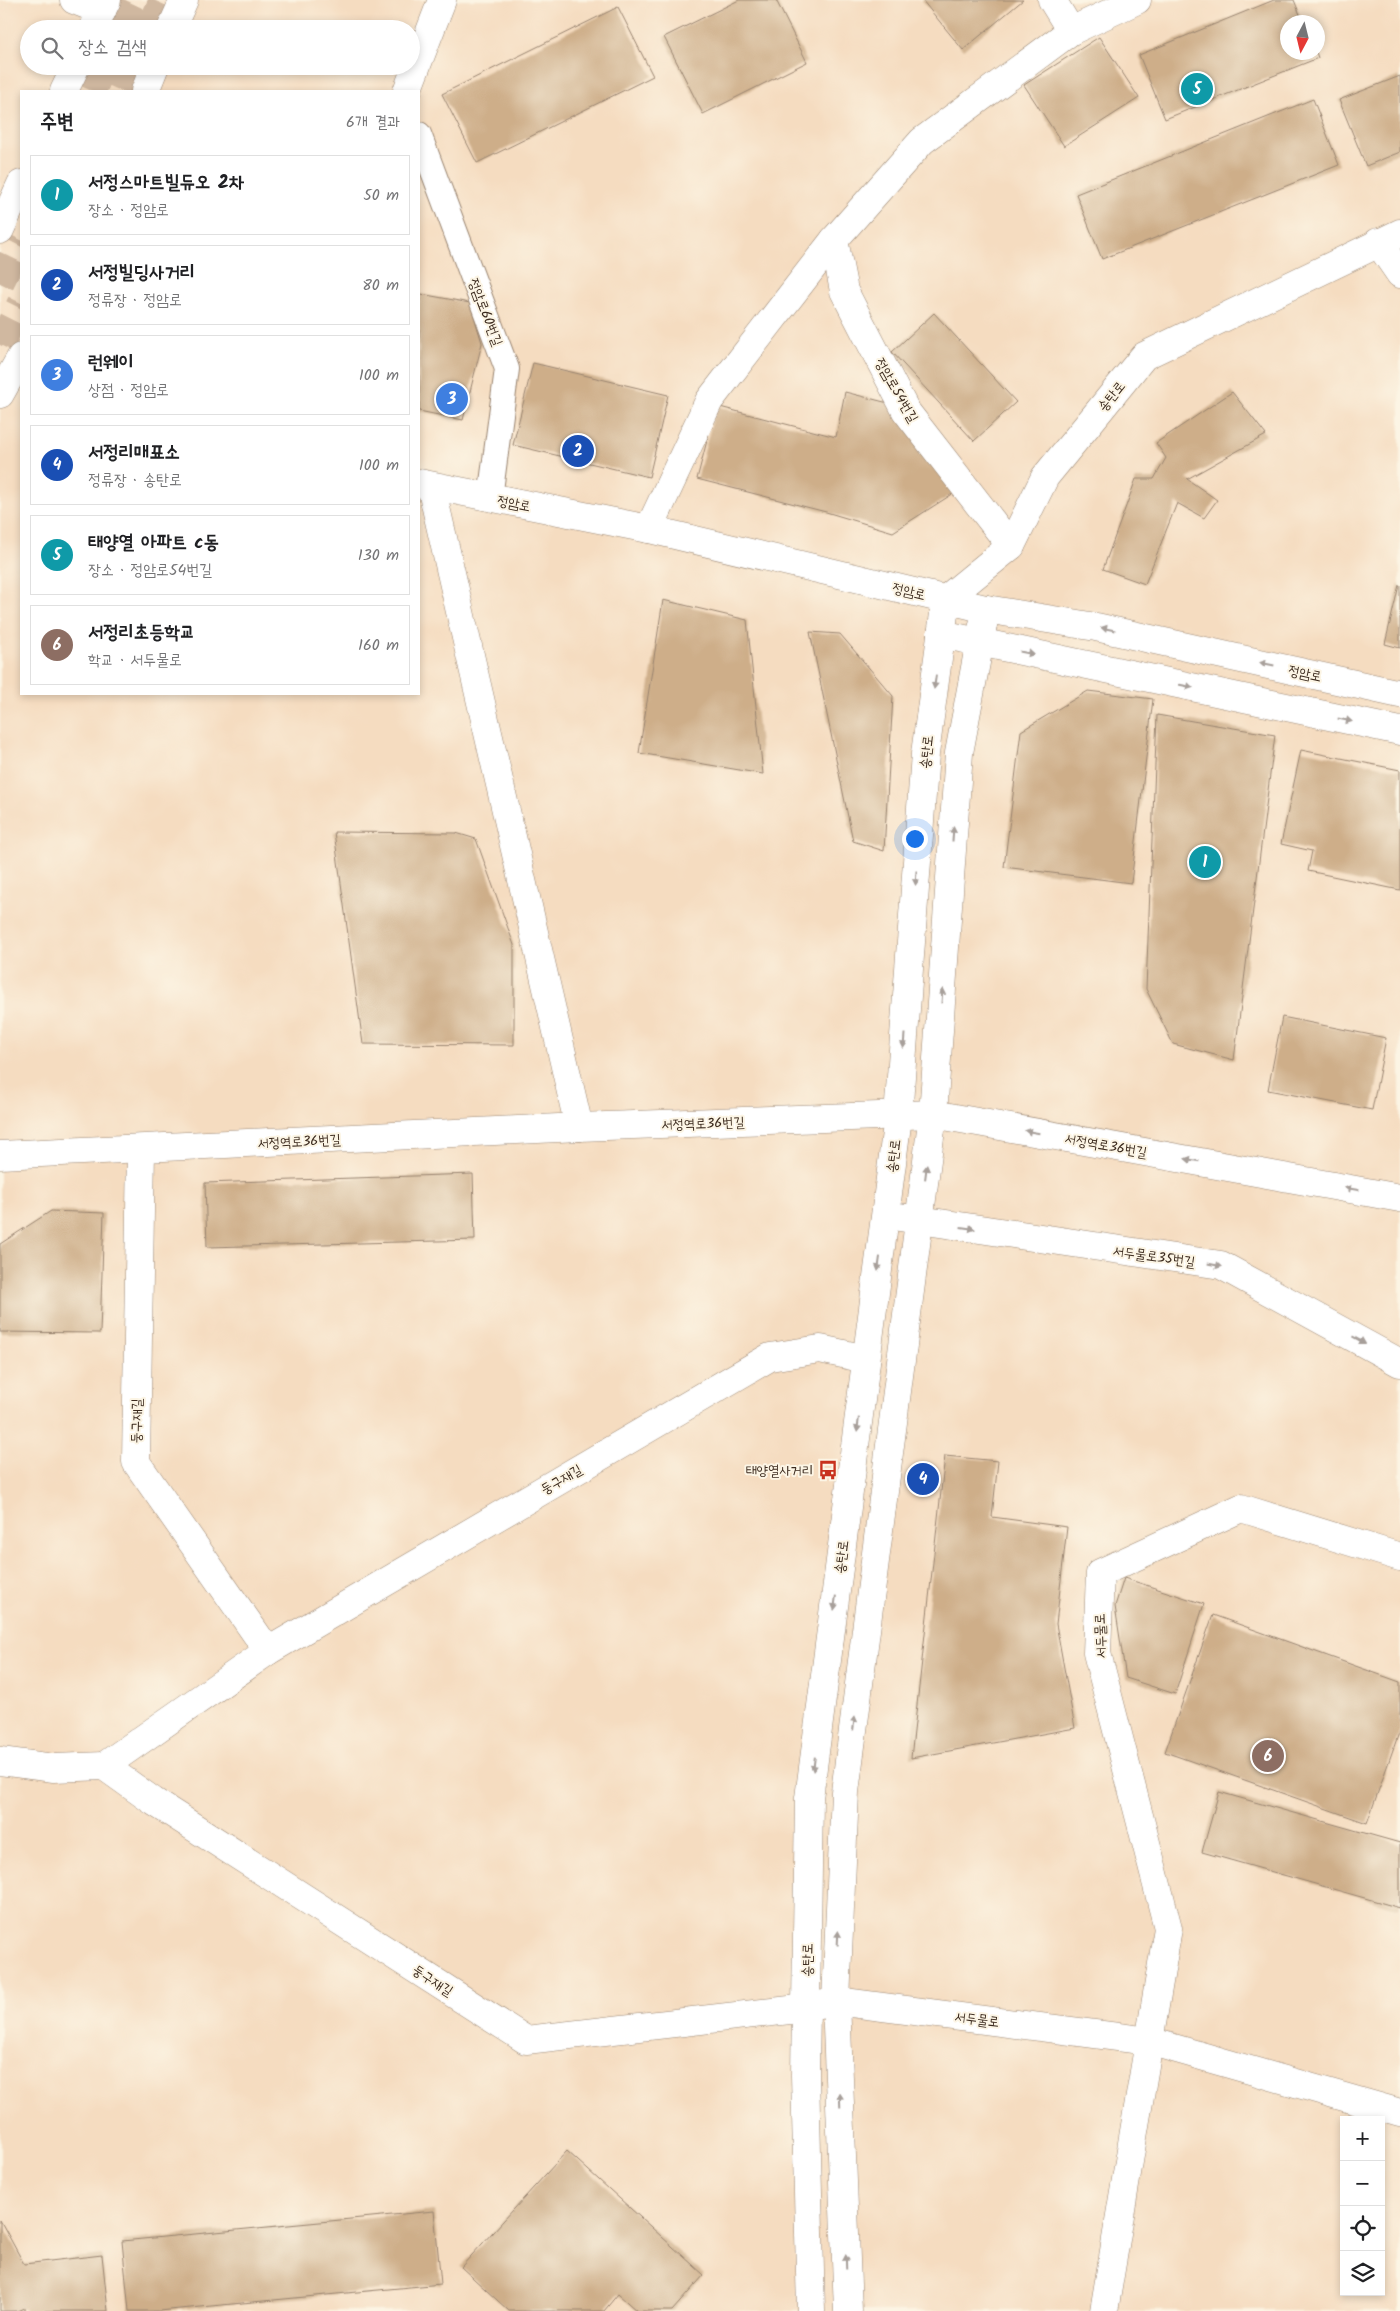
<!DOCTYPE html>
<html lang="ko">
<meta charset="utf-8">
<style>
:root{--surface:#fff;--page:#f6f6f6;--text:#202124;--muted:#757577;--line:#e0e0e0;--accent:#c8321e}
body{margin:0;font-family:Kalam,"Poor Story",sans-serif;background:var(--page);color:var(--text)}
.controls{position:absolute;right:15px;bottom:15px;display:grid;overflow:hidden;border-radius:0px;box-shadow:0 2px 8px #0003}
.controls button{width:45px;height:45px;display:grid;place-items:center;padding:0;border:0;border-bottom:1px solid var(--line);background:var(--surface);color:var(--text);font:25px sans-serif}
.compass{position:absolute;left:1280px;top:15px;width:45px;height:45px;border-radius:50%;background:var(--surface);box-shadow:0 2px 8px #0003;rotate:187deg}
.you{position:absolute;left:914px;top:838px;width:18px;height:18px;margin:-12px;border:4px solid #fff;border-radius:50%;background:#1a73e8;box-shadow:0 0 0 8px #1a73e833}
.badge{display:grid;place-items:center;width:32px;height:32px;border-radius:50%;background:var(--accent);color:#fff;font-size:16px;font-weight:700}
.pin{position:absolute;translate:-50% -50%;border:2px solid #fff;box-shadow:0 1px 5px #0006}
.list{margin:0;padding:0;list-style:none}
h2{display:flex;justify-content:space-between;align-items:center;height:65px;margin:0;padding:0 20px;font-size:21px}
h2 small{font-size:16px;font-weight:400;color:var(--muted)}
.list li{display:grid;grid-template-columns:32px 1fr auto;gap:15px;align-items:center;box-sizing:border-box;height:80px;margin:0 10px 10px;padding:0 10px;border:1px solid var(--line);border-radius:0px}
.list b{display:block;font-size:19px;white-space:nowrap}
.list p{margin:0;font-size:16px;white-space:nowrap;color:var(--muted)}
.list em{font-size:16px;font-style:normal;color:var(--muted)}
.icon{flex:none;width:28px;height:28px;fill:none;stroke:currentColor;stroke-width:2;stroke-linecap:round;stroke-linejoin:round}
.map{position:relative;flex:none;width:1400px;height:2311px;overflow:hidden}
.search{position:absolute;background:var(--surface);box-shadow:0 2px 8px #0003;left:20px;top:20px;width:400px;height:55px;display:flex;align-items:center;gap:12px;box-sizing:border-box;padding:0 18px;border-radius:28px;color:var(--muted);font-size:19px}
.panel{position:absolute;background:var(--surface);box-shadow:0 2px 8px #0003;left:20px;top:90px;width:400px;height:605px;border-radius:0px}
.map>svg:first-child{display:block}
.building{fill:#ceae89}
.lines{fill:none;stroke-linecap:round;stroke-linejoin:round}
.primary-tunnel{stroke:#d0b8a0;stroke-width:28;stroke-dasharray:28 14;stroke-linecap:butt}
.service-casing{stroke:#98836f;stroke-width:26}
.minor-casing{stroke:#98836f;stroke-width:29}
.tertiary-casing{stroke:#98836f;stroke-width:29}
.secondary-casing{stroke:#98836f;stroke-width:29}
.primary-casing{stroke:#98836f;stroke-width:29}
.service{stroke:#fff;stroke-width:24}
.minor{stroke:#fff;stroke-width:28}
.tertiary{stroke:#fff;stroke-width:28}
.secondary{stroke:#fff;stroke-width:28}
.primary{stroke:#fff;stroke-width:28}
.oneway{fill:#a79f9a}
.labels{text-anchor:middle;stroke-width:4;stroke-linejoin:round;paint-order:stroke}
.street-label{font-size:14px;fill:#3b2a1e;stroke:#fcf5e5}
.poi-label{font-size:14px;fill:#3b2a1e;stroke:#fcf5e5;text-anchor:end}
</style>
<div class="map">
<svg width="1400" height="2311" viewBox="0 0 1400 2311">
<rect width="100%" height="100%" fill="#fcf5e5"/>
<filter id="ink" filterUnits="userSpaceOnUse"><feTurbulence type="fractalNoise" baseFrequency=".02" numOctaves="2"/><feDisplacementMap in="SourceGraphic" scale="10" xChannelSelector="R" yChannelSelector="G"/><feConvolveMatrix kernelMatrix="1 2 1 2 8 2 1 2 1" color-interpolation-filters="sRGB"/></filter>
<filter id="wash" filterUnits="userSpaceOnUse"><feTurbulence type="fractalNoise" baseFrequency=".0096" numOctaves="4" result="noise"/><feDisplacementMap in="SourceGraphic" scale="20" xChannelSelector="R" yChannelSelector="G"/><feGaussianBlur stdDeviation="1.12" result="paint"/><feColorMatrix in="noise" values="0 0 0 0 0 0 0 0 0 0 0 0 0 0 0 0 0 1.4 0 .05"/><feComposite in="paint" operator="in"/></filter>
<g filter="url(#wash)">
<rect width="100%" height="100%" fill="#f5dcc0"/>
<g id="blocks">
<g class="building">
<path d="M739,0H776L807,62L703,114L664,37Z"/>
<path d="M922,0H1023L963,50Z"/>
<path d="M1274,0H1294L1303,22H1288V52H1316L1318,58L1165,119L1139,55Z"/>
<path d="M618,7L653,76L477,163L442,94Z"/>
<path d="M1099,37L1139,98L1064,146L1024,85Z"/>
<path d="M1400,76V152L1366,166L1339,100Z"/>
<path d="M1313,99L1339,165L1102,259L1076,194Z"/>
<path d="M421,294L470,303L482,343L463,420L419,411V304Z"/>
<path d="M934,313L1016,402L974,441L892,352Z"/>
<path d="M533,363L668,395L649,477L513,445Z"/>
<path d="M845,392L896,405L954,493L893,532L826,512L697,479L716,406L836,437Z"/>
<path d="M1232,392L1266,435L1187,479L1217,500L1204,518L1177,503L1145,584L1103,569L1136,479H1154L1166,458L1156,443Z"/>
<path d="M1399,585H1400V648L1385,644Z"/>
<path d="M663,600L747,620L763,774L639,753Z"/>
<path d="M810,632L840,634L893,696L884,851L853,841Z"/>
<path d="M1088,691L1153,699L1131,883L1004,867L1021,731Z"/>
<path d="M1157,715L1275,735L1234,1060L1173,1044L1146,989Z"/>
<path d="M1301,750L1400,770V890L1308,871L1312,851L1281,844Z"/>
<path d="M334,832L456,833L476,839L514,945V1045L363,1044Z"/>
<path d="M1282,1017L1386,1038L1372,1110L1268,1090Z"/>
<path d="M473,1174L475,1240L207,1247L205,1183Z"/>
<path d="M51,1211L104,1213L100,1333L0,1332V1244Z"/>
<path d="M945,1456L998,1461L992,1517L1067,1527L1056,1624L1075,1728L911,1758Z"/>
<path d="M1124,1578L1204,1604L1175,1694L1126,1678L1115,1606Z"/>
<path d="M1213,1615L1400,1682V1730L1367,1823L1165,1752Z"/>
<path d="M1219,1792L1400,1843V1908L1202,1852Z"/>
<path d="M567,2151L704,2275L672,2311H637L618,2294L604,2311H509L461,2267Z"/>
<path d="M434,2211L441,2284L159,2311H129L122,2241Z"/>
<path d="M0,2220L24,2264L102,2255L108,2311H24V2308L17,2311H0Z"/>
</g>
</g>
</g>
<g filter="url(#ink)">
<use href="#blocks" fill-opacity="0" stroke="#98836f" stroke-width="1"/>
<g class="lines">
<g class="primary-tunnel">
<path d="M121,29L135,0"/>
<path d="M150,29L163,0"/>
<path d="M92,91L103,66"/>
<path d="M121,91L132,66"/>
<path d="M0,283L21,240"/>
<path d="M0,345L21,303"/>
</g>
<defs>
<path id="service" d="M419,134L507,369L490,498"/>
<g id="minor">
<path d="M74,0L102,11"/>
<path d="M1052,0L1071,31"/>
<path d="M407,91L442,0"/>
<path d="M834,240L844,291L906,411L1011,546"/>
<path d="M1378,242L1400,274"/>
<path d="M431,486L579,1127"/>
<path d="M649,529L709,401L834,240L922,141L1071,31L1137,0"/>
<path d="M141,1149L136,1462L268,1651"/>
<path d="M0,1155L579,1127L933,1114L1400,1198"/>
<path d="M886,1215L1221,1265L1400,1363"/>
<path d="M0,1761L54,1768L104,1766L153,1801L526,2040L807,2008L836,2001L1149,2041L1400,2113"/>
<path d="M104,1766L268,1651L770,1357L820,1349L866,1359"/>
<path d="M1104,2311L1168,1928L1097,1653L1100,1573L1241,1508L1400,1557"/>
</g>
<g id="tertiary">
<path d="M419,483L649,529L986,609L1096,627L1400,694"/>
<path d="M946,599L1011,546L1045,477L1144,356L1400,233"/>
<path d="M941,634L1400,731"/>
</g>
<g id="secondary">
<path d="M811,2311L805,2075L809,1798L898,1117L925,754L946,599"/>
<path d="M848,2311L836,2001L845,1792L933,1114L959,753L986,609"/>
</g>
<g id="primary">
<path d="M93,29L107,0"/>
<path d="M171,29L184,0"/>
<path d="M64,91L76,66"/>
<path d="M145,91L155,66"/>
<path d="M0,230L21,184"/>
<path d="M0,394L21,357"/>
</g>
</defs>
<use href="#service" class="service-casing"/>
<use href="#minor" class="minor-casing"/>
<use href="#tertiary" class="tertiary-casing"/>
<use href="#secondary" class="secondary-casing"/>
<use href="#primary" class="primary-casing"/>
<use href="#service" class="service"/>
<use href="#minor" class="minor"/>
<use href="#tertiary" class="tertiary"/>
<use href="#secondary" class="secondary"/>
<use href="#primary" class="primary"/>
</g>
<defs><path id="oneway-solid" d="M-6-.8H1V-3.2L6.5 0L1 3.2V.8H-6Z" transform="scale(1.25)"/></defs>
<g class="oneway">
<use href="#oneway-solid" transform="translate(1108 629) rotate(-168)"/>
<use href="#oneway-solid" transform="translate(1027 653) rotate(12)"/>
<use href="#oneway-solid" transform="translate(1267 664) rotate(-168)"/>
<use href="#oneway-solid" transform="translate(935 682) rotate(98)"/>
<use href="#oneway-solid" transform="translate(1186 686) rotate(12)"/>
<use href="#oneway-solid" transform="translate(1345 720) rotate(12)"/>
<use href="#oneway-solid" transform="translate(953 834) rotate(-86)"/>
<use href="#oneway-solid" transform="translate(916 878) rotate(94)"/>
<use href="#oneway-solid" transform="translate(942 996) rotate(-86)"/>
<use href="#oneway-solid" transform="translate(904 1041) rotate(94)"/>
<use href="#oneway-solid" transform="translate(1032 1132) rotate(-170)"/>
<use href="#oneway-solid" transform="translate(1192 1160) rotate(-170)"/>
<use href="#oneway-solid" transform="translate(926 1172) rotate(-83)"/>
<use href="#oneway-solid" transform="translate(1352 1189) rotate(-170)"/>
<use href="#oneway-solid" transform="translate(968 1228) rotate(8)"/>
<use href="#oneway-solid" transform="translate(879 1264) rotate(98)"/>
<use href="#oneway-solid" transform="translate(1215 1265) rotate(12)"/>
<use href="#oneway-solid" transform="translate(1359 1340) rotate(29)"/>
<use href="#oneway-solid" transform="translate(858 1425) rotate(97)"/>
<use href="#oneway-solid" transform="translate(835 1603) rotate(97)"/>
<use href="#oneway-solid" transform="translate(854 1723) rotate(-83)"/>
<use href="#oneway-solid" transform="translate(814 1764) rotate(97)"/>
<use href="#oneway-solid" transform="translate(838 1938) rotate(-87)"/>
<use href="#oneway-solid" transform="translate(840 2100) rotate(-92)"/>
<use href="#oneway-solid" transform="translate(846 2262) rotate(-92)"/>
</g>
</g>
<defs>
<symbol id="bus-bare" viewBox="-9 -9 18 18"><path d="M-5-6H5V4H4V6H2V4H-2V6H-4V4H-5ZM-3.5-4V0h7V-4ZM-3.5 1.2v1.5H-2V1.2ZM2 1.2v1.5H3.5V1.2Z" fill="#c8321e" stroke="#fcf5e5" stroke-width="2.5" paint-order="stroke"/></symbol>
</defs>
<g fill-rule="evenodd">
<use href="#bus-bare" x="814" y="1456" width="28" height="28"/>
</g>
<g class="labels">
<g class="street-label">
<text transform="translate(486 312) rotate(69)" y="5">정암로60번길</text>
<text transform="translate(897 390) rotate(60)" y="5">정암로54번길</text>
<text transform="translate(1111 396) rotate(-51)" y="5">송탄로</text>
<text transform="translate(514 503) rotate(11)" y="5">정암로</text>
<text transform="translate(909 591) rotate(13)" y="5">정암로</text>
<text transform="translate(1305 673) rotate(12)" y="5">정암로</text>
<text transform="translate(926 752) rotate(-84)" y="5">송탄로</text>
<text transform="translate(703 1123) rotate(-2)" y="5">서정역로36번길</text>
<text transform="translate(299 1141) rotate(-3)" y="5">서정역로36번길</text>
<text transform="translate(1106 1145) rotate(10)" y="5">서정역로36번길</text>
<text transform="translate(893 1156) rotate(-83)" y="5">송탄로</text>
<text transform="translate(1154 1256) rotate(8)" y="5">서두물로35번길</text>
<text transform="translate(136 1421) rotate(-89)" y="5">둥구재길</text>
<text transform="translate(561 1479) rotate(-30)" y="5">둥구재길</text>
<text transform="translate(841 1557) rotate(-83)" y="5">송탄로</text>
<text transform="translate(1100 1636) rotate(-92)" y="5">서두물로</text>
<text transform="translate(807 1960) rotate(-89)" y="5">송탄로</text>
<text transform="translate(433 1980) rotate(33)" y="5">둥구재길</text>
<text transform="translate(977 2019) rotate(7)" y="5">서두물로</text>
</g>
<g class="poi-label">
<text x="813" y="1475">태양열사거리</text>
</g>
</g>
</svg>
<div class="controls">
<button>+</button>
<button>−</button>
<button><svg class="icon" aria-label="locate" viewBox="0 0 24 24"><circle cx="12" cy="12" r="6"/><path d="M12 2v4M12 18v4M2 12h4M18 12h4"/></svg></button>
<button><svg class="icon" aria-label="layers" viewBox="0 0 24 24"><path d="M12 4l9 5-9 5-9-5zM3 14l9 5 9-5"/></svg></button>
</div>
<svg class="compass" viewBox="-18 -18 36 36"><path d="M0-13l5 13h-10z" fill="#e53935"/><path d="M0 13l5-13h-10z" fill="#757577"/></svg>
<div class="you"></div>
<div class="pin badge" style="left:1205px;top:862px;background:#0f9aa8">1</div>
<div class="pin badge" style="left:578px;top:451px;background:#1a4fb4">2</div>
<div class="pin badge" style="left:452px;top:399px;background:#3f7fe0">3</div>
<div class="pin badge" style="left:923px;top:1479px;background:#1a4fb4">4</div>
<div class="pin badge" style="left:1197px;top:89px;background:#0f9aa8">5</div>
<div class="pin badge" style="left:1268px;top:1756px;background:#8d6e63">6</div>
<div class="search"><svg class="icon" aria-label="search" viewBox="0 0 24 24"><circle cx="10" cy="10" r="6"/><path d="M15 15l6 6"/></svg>장소 검색</div>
<section class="panel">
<h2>주변<small>6개 결과</small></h2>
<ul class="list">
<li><span class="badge" style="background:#0f9aa8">1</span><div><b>서정스마트빌듀오 2차</b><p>장소 · 정암로</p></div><em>50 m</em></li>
<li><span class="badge" style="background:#1a4fb4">2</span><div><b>서정빌딩사거리</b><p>정류장 · 정암로</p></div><em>80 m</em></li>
<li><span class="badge" style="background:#3f7fe0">3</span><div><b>런웨이</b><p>상점 · 정암로</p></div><em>100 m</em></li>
<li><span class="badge" style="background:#1a4fb4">4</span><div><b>서정리매표소</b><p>정류장 · 송탄로</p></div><em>100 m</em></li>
<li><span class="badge" style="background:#0f9aa8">5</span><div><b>태양열 아파트 c동</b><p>장소 · 정암로54번길</p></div><em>130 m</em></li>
<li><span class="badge" style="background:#8d6e63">6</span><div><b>서정리초등학교</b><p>학교 · 서두물로</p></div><em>160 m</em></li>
</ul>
</section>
</div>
